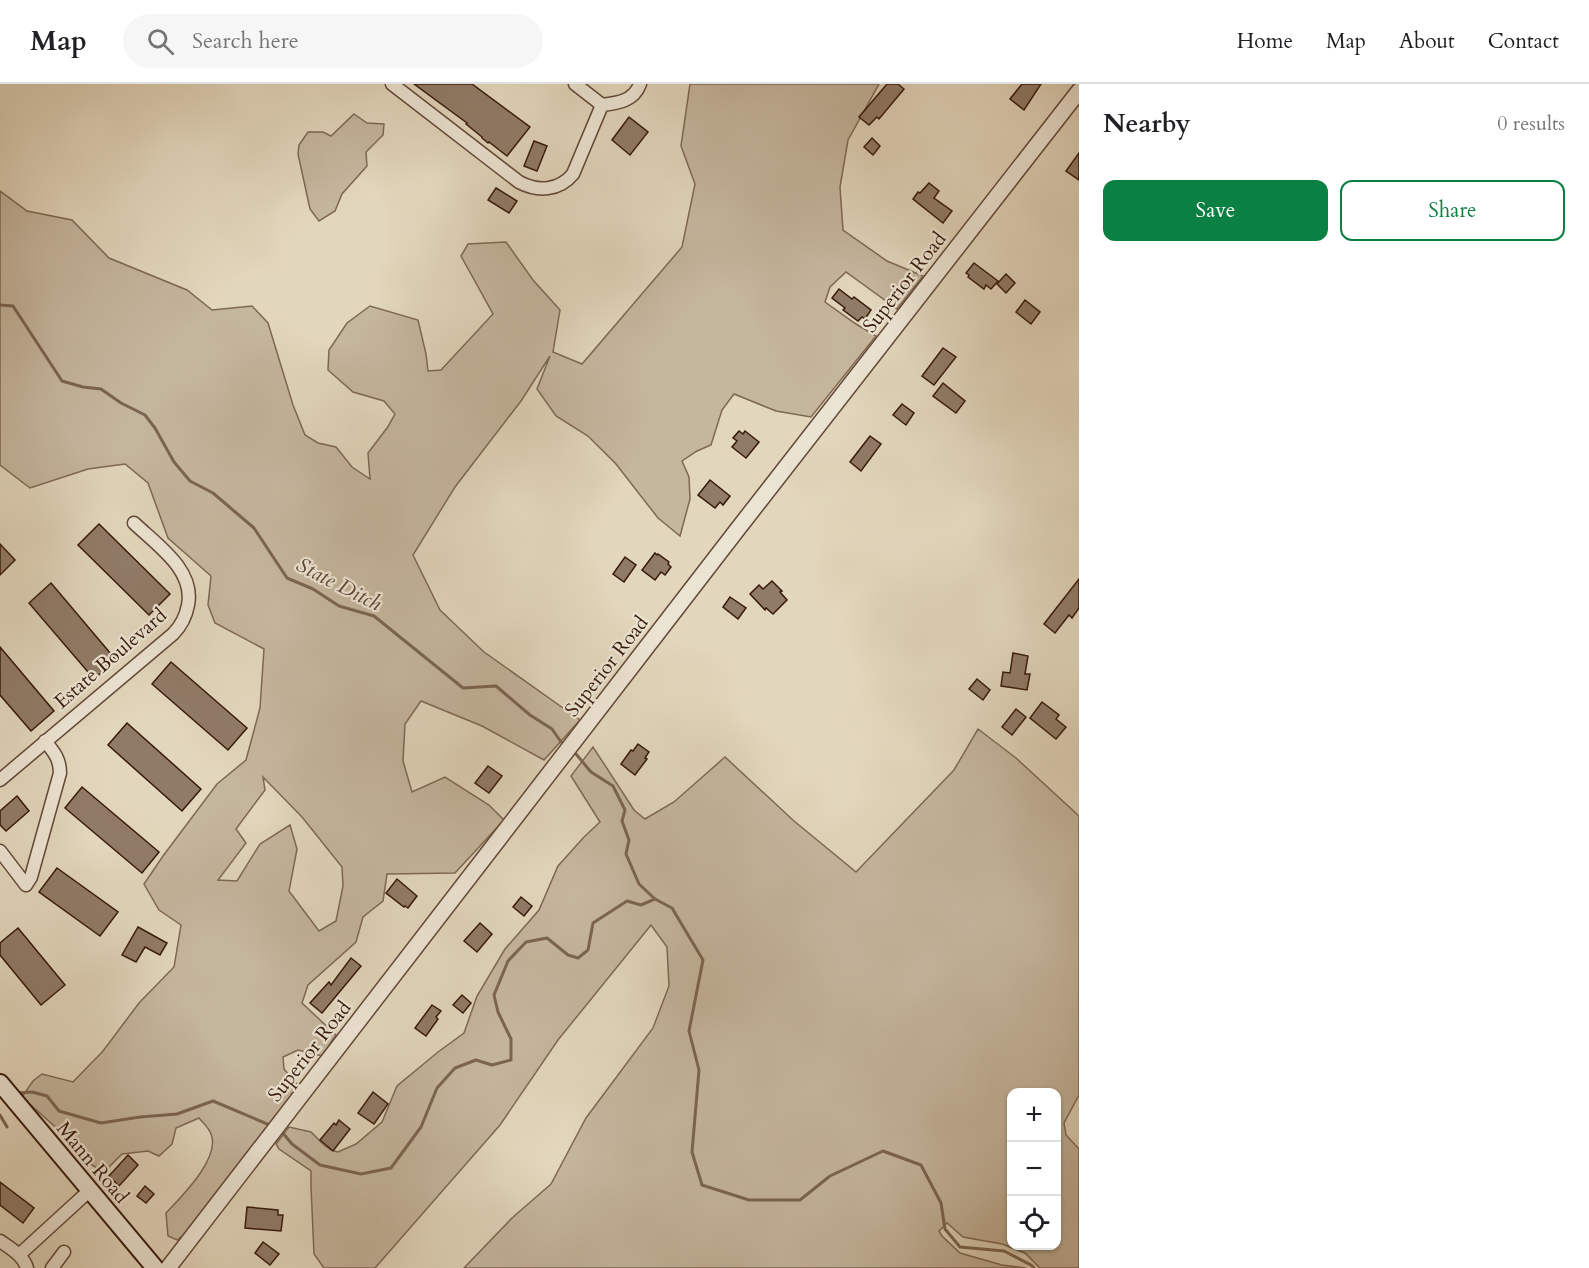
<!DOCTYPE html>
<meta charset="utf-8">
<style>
:root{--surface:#fff;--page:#f6f6f6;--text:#202124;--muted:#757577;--line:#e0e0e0;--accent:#0b8043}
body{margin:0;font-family:Cardo,serif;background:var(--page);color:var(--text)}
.controls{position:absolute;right:18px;bottom:18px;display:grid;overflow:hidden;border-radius:12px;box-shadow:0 2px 4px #0004}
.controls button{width:54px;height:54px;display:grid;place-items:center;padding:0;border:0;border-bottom:2px solid var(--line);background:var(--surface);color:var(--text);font:30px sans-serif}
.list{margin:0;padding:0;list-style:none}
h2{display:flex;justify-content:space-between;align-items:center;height:78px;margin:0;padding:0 24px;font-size:26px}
h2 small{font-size:20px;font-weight:400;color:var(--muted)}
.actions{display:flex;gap:12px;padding:18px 24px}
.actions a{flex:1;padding:14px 0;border:2px solid var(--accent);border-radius:12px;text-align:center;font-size:21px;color:var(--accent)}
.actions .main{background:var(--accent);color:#fff}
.icon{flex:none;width:33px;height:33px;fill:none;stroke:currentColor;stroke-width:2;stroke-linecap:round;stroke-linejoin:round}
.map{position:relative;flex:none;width:1079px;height:1184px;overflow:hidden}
header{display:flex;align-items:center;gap:36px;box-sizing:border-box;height:84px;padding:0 30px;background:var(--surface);border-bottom:2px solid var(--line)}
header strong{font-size:28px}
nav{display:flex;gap:33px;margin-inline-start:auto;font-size:21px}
.search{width:420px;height:54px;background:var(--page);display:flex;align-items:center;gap:15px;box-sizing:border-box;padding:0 21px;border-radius:33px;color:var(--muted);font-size:22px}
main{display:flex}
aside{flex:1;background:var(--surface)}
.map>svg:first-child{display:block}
.green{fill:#c5b69e;stroke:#7e6854;stroke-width:1.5;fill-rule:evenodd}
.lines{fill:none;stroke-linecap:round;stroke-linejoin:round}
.stream{stroke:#7b6451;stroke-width:3}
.building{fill:#907b67;stroke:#37190b;stroke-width:1.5}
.minor-casing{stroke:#624837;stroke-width:15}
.tertiary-casing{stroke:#624837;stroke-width:18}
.secondary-casing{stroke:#37190b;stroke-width:20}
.minor{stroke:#ece4d3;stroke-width:12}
.tertiary{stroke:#ece4d3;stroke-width:15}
.secondary{stroke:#ece4d3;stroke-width:16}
.labels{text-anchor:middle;stroke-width:4.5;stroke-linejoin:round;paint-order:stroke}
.street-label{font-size:20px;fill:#37190b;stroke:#ece4d3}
.water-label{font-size:21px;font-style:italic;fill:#5f4534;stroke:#ece4d3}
</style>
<header>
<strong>Map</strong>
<div class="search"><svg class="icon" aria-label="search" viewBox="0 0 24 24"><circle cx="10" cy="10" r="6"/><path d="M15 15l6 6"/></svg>Search here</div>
<nav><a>Home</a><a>Map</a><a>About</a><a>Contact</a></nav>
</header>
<main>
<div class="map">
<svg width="1079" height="1184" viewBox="0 0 1079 1184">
<rect width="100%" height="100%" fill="#e2d6bc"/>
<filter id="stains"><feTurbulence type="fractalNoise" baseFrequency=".00333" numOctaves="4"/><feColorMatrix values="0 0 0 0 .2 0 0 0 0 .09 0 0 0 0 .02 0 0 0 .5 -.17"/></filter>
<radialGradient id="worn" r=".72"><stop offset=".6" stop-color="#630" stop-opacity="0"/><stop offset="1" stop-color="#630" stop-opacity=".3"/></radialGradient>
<g class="green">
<path d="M690,0H879L848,56L840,103L843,146L887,177L923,192L897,225L846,188L830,203L825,218L856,240L876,252L811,333L776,327L734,310L722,326L711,361L697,367L682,377L689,393L690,415L680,452L658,434L616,380L588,352L556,332L537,305L550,272L521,317L455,403L413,471L440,526L484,568L580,636L544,676L482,642L421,617L405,640L403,677L412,708L445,693L489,721L504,736L455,789L387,790L383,817L363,833L356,858L308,901L302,919L336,951L322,972L298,966L283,973L284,985L300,1004L192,1145L177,1156L168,1152L166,1129C181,1113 221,1074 211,1050C209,1044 203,1039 199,1034L176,1044L172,1060L159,1072L148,1067L122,1070L104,1088L80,1074L62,1049L22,1013L33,997L42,990L73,998L103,967L139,919L174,883L181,841L159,826L144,800L163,772L217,700L246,676L260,624L264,565L215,539L208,521L211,492L168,454L148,399L125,380L88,385L30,404L0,381V107L27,127L72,136L109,174L187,206L212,226L252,222L268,239L293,321L305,351L318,359L336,363L352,383L370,395L368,369L387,344L395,330L384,317L353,308L328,286L329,266L347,239L370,222L418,236L426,270L428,287L441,286L493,230L461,172L468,160L506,158L533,196L560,226L553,268L582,280L682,163L695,100L681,62ZM263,693L302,733L342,783L343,802L336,837L319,847L289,807L297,765L290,741L260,760L237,797L218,796L246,759L236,745L265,706Z"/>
<path d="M354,30L367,39L384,40L383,51L366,68L367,82L342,110L335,127L319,137L310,125L298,70L299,61L308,48H323L331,52Z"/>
<path d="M978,645L1016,674L1079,732V1011L1064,1039L1066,1051L1079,1065V1184H1040L1025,1169L1002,1160L963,1153L947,1139L939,1147L942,1152L960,1169L1002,1181L1026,1184H464L512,1134L551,1100L586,1034L653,944L669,902L667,863L651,841L558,956L500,1041L375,1184H324L314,1170L311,1103V1087L279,1065L276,1060L289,1043L311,1048L324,1061L331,1066L338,1068L356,1060L382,1038L397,1002L438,968L464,949L477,912L505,865L539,826L558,782L584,753L600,738L571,692L593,663L634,726L645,735L674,718L725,673L794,737L856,788L954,686ZM1011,1008H1056V1162H1011Z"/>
</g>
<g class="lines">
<g class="stream">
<path d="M0,221L13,222L62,297L83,303L101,305L121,319L145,331L155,344L174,378L190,397L213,409L254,444L287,494L313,505L339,522L374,532L463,604L496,602L530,631L552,645L561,658"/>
<path d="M576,670L591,688L613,702L625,726L622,737L629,756L626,770L639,800L655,815L672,824L703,876L689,947L699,986L692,1068L702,1101L749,1116H800L830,1092L883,1067L921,1081L941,1119L945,1145L960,1163L1004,1167L1031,1181L1034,1184"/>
<path d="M17,1009L32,1008L47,1012L59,1027L101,1039L140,1033L177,1030L213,1017L272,1042"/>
<path d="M0,1031L7,1043"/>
<path d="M282,1048L292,1060L320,1081L361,1090L391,1084L421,1043L437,1004L455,984L476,976L492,981L511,976V955L498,928L494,911L508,877L526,858L547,854L568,871L578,874L588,866L593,839L627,817L641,821L655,815"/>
</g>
</g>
<g class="building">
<path d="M414,0H472L530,43L507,72L489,58L488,59L482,54V53L466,40L467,39Z"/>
<path d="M887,0H898L904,5L879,35L877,33L869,41L859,33Z"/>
<path d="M1022,0H1041L1024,26L1010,15Z"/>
<path d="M629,33L648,48L630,71L612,56Z"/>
<path d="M872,54L880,62L873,71L864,63Z"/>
<path d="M534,57L547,62L537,87L524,82Z"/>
<path d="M1079,69V96L1066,87Z"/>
<path d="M929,99L939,107L934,114L952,127L943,139L913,115L918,108L920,109Z"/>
<path d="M496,104L517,117L509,129L488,116Z"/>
<path d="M974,179L998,197L991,205L986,201L984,205L968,193L969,191L966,189Z"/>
<path d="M1006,190L1015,199L1006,209L997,200Z"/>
<path d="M839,205L852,215L854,213L871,226L865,235L862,233L858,237L843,226L845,224L832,214Z"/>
<path d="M1025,216L1040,228L1031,240L1016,228Z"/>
<path d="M943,264L956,273L934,301L922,292Z"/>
<path d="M943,299L965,317L956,329L933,312Z"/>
<path d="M902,320L914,329L906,341L893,331Z"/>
<path d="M739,347L743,350L745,347L759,358L746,374L732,363L737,357L733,354Z"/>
<path d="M870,352L881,360L861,387L850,378Z"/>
<path d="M710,396L730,412L723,421L720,418L715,424L698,411Z"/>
<path d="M99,440L170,510L149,531L78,461Z"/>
<path d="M0,460L15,476L0,491Z"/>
<path d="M655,469L657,471L658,470L669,478L668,480L671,483L665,491L661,488L655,496L642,486Z"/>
<path d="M625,473L636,481L624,498L613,490Z"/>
<path d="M1079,495V524L1072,534L1069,531L1055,549L1044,540Z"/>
<path d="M772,497L782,507L780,508L787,516L773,530L766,524L765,526L750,510L759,501L763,505Z"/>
<path d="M51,499L116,576L94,595L29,519Z"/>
<path d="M730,513L746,524L738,535L723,523Z"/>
<path d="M0,563L54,627L31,647L0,611Z"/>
<path d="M1013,569L1028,572L1025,590H1030L1027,606L1001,602L1003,588L1010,589Z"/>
<path d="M171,578L247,644L228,666L152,600Z"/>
<path d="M977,595L990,606L983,616L969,605Z"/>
<path d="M1042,618L1059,631L1056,635L1066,643L1056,655L1030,634Z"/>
<path d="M1016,625L1026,633L1012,651L1002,643Z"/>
<path d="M127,639L201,705L182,727L108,661Z"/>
<path d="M638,660L649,668L645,674L647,675L635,691L621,680L631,666L633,667Z"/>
<path d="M488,682L502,692L489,709L475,699Z"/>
<path d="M82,703L159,768L142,789L65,724Z"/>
<path d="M17,712L29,727L6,747L0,741V727Z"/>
<path d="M57,784L118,828L100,852L39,808Z"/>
<path d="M397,795L417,812L408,824L405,822L404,823L386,809Z"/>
<path d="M521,813L532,822L524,832L513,823Z"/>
<path d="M480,839L492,850L477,868L464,857Z"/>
<path d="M138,843L167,859L160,871L145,863L136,878L122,871Z"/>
<path d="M18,844L65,901L41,921L0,871V859Z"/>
<path d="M351,874L361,882L322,929L310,919L329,898L331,901Z"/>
<path d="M462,911L471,919L463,929L453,921Z"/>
<path d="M432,921L441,927L436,933L438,935L426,952L415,944Z"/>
<path d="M373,1008L388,1020L374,1040L358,1029Z"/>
<path d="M339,1036L350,1045L333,1067L320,1056L334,1039L336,1041Z"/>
<path d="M128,1071L138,1081L119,1102L109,1092Z"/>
<path d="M0,1098L34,1124L23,1139L0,1121Z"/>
<path d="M145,1102L154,1110L146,1119L137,1112Z"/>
<path d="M247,1123L278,1126V1131H283L281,1147L245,1144Z"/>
<path d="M263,1158L279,1170L270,1181L255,1169Z"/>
</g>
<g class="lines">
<defs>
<g id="minor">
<path d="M392,0L519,98C538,108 559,107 573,90L602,21C618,19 634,17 640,0"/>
<path d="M575,0L602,21"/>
<path d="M0,696L173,550C181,542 186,532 188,521C195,486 157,461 134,439"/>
<path d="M0,767L26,801L31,793L60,689C60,675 54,668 45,657"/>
<path d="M0,1157C10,1164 24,1172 27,1184"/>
<path d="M19,1171L89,1107"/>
<path d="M52,1184L64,1168"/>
</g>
<path id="tertiary" d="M168,1184L737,446L1079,7"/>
<path id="secondary" d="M0,999L155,1184"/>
</defs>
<use href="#minor" class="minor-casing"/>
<use href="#tertiary" class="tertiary-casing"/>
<use href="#secondary" class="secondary-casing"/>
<use href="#minor" class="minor"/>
<use href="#tertiary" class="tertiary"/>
<use href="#secondary" class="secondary"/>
</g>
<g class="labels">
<g class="street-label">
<text transform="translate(904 198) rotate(-52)" y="7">Superior Road</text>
<text transform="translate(110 574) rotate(-41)" y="7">Estate Boulevard</text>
<text transform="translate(606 582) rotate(-52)" y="7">Superior Road</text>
<text transform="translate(309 967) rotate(-52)" y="7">Superior Road</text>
<text transform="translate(93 1078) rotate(50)" y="7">Mann Road</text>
</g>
<g class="water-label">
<text transform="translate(339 500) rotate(27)" y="7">State Ditch</text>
</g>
</g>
<rect width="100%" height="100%" filter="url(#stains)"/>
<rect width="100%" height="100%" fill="url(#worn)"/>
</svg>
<div class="controls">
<button>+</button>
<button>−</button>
<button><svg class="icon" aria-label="locate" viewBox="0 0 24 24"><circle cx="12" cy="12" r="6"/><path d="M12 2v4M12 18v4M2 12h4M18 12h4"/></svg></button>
</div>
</div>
<aside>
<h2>Nearby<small>0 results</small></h2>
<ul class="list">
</ul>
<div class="actions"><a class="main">Save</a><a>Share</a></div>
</aside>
</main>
